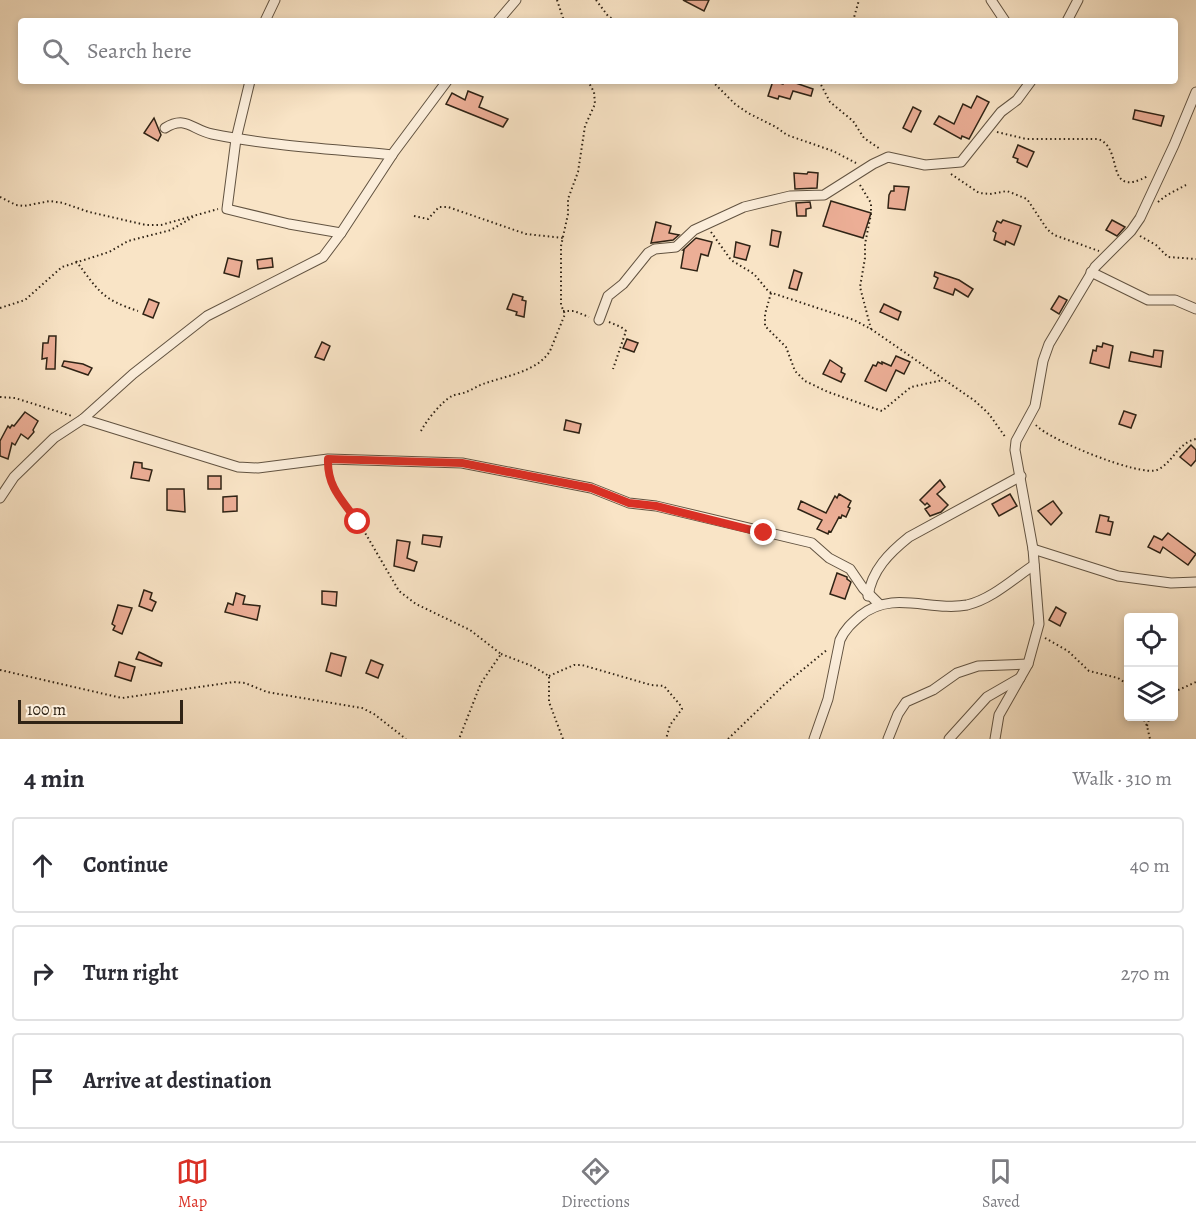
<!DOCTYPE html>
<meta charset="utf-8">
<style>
:root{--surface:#fff;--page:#f2f2f3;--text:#2b2b33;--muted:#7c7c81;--line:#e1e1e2;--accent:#d93025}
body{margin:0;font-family:Alegreya,serif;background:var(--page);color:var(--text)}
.controls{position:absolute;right:18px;bottom:18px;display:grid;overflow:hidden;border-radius:6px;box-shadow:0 3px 9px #0003}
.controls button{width:54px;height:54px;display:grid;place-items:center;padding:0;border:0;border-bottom:2px solid var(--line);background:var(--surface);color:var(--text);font:30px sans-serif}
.scale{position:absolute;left:18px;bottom:15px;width:165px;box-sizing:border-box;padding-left:6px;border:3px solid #2f2315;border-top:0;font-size:16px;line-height:21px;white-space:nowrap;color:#2f2315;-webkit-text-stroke:4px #fbedda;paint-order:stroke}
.stop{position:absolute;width:18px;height:18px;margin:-14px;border:4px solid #d93025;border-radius:50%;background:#fff}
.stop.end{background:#d93025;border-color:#fff;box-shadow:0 2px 6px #0008}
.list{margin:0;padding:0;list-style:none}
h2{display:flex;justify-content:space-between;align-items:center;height:78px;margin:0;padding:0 24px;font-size:26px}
h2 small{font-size:20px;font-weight:400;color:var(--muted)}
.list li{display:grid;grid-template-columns:39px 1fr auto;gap:18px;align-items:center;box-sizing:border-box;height:96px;margin:0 12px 12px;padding:0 12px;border:2px solid var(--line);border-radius:6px}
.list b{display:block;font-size:22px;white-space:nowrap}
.list em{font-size:20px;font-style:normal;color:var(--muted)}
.icon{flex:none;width:33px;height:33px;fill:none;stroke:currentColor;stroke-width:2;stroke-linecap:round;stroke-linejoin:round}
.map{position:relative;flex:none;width:1196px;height:739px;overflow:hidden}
.search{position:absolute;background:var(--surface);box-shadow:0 3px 9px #0003;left:18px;right:18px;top:18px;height:66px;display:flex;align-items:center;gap:15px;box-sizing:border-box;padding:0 21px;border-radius:6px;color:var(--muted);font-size:22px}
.sheet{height:402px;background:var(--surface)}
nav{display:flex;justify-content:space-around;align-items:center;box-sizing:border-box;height:84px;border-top:2px solid var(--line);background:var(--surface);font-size:16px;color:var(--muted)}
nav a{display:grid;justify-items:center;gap:3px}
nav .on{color:var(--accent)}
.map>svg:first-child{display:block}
.building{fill:#ecae96;stroke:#2f2315;stroke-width:1.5}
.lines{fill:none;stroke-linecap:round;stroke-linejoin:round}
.street-casing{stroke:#625341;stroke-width:11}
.path{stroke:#2f2315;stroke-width:2;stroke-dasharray:1.5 3;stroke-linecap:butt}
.street{stroke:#fbedda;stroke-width:9}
.route{stroke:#d93025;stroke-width:8}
</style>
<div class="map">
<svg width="1196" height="739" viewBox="0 0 1196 739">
<rect width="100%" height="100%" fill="#f9e4c6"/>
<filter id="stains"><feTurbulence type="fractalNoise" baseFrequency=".00333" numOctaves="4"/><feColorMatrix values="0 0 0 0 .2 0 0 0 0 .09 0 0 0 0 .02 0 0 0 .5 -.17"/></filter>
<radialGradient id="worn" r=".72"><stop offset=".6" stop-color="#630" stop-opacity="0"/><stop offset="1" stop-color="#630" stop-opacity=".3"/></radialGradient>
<g class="building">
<path d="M683,0H709L704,11Z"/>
<path d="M773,81L783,84L784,81H790L813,89L811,96L793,91L790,99L779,96L778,99L768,96Z"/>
<path d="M468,91L483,97L479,107L508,119L503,127L446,104L452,93L465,100Z"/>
<path d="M977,96L989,102L969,139L962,136L961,139L934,124L939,116L954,124L963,104L971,108Z"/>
<path d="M913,107L921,111L911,132L903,128Z"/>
<path d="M1135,110L1164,116L1161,126L1133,119Z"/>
<path d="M154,118L161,135L158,141L144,133Z"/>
<path d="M1018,145L1034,152L1027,167L1017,162L1018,159L1013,157Z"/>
<path d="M808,172L818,173L817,188L795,189L794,173L807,174Z"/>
<path d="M894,186L909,187L905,210L888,208L889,195L891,191H894Z"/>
<path d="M831,201L871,213L863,238L823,226Z"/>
<path d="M810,202L811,208L806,209V216H797L796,203Z"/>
<path d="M1003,220L1021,226L1014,245L1006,241L1005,245L994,240L996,233L993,231L997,221L1001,223Z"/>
<path d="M1112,220L1125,227L1117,236L1106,230Z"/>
<path d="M656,222L671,226L669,233L679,235L673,240L651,243Z"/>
<path d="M772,230L781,232L778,247L770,245Z"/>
<path d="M696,238L712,242L708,256L701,254L697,271L681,268L684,250H683Z"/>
<path d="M736,242L750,246L746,260L734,257Z"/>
<path d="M228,258L242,261L239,277L224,273Z"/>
<path d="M272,258L273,267L258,269L257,260Z"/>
<path d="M794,270L802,273L797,290L789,288Z"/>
<path d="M935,272L959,280L973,289L968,297L955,289L953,295L934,288L938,278L934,276Z"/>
<path d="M513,294L523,297L522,300L526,301L524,317L516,315L517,312L507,309Z"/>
<path d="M1059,296L1067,300L1059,314L1051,309Z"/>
<path d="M149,299L159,303L153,318L143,314Z"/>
<path d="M884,304L901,312L898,320L880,312Z"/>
<path d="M49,336H56L55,369H46L47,358L42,359L43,343H48Z"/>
<path d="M627,339L638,343L634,352L623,348Z"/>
<path d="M322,342L330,346L324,360L315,357Z"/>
<path d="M1103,343L1113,346L1109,368L1090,363L1093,350L1096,351L1097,346L1102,347Z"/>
<path d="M1154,350L1163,351L1161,367L1129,361L1131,352L1153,357Z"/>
<path d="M896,356L910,362L904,374L896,370L886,391L865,381L873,365L876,366L878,362L882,364V362L891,366Z"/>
<path d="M830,360L842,368L841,372L845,374L841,382L823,374Z"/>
<path d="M64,361L83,364L92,368L88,375L62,366Z"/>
<path d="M1124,411L1136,415L1131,428L1119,424Z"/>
<path d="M25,412L38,421L33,430L34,432L28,439L21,434L15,445L12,443L8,459L0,456V441L8,426L10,428L12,425L14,426Z"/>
<path d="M566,420L581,424L579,433L564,430Z"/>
<path d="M1191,445L1196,450V460L1191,466L1180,457Z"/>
<path d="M134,462L142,463V468L152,470L149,481L131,478Z"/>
<rect x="208" y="476" width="13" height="13"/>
<path d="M940,480L945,487L937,494L948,505L941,512L930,516L925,509L930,506L927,503L925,505L920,500Z"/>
<path d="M167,489H184L185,512L167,510Z"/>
<path d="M839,494L851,501L848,507L850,508L846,517L842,515L841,518L839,517L831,532L829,531L828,534L817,529L822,520L798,509L801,501L826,513L835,496L837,498Z"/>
<path d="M1010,494L1017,506L999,516L992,504Z"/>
<path d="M237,496V511L223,512V497Z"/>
<path d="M1053,501L1062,513L1051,525L1038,511Z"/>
<path d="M1100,515L1109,517L1108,521L1113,522L1110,535L1096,532Z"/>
<path d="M1168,533L1196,554L1188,565L1163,547L1160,553L1148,547L1154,536L1162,540Z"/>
<path d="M423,535L442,537L440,547L422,544Z"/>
<path d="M397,540L410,542L407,558L417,562L414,571L394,566Z"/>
<path d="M837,573L847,577V579L851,582L845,599L830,594Z"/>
<path d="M144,590L152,593L150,599L156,602L152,611L139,606Z"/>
<path d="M322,591L337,592L336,606L322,604Z"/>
<path d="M236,593L245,596L243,604L260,606L257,620L225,612L228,603L233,605Z"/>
<path d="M118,605L132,608L122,634L113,630L115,626L112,624Z"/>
<path d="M1056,607L1066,613L1060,626L1049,620Z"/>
<path d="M139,652L162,663L161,666L136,659Z"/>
<path d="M331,653L346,657L341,676L326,671Z"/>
<path d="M371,660L383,665L378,678L366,673Z"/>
<path d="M119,662L135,667L131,681L115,676Z"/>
</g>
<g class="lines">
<defs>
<g id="street">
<path d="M991,0L1005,21"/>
<path d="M265,21L275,0"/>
<path d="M498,21L516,0"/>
<path d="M1067,21L1078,0"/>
<path d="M250,81L236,139L227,209L289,224L341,233"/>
<path d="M165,128C186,115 192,130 212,134C271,146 332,149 392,155"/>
<path d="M1091,272L1148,300H1175L1196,309"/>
<path d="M599,320L608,296L623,284L648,253L655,249L676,247L694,230L744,207L790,196L824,195L873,164L888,157L925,165L961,162L1001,112L1017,100L1031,81"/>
<path d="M83,419L238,467L258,468L328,459L462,463L591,488L629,503L656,506L812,543L829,558L850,569L863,588L879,604"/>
<path d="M0,498L14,477L54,438L83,419L133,374L207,316L323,257L341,233L394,152L447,81"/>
<path d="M1033,549L1118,576L1171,583L1196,582"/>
<path d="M868,596C872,570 889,553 909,537L1021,476"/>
<path d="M814,739L828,699L840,640C845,629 852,623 860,616C892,589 931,612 967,605C992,599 1013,579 1034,565"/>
<path d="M888,739L898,714L906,702L933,690L957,673L978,666L1028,664"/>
<path d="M949,739L987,697L1020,678"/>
<path d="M995,739L999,715L1028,664L1039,624L1033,549L1015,450L1016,441L1035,406L1043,361L1049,344L1095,267L1131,231L1140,218L1174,145L1196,92"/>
</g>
</defs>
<use href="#street" class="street-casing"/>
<g class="path">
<path d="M557,0L564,21"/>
<path d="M596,0L608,16L616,21"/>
<path d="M853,21L859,0"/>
<path d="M712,81L735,104L748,113L776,127L787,135L833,151L856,163"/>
<path d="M819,81L830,102L853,121L864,138L880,149"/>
<path d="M997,132L1026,139H1098C1125,148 1103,200 1148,176"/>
<path d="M951,174L979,193L990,194L1007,191L1027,199L1047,229L1054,235L1099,251"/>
<path d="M860,185L871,203V214L865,244V258L860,287L871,329"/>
<path d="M0,197L16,205L24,206L50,201L63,203L89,212L146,225H161L218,209"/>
<path d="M1158,202L1167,195L1186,185"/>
<path d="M414,216L428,219L439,207H448L526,234L563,238"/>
<path d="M711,232L731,260L754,274L769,292L854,320L871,329L975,401L989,414L1006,438"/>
<path d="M1140,236L1156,245L1168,257L1196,259"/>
<path d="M76,261C99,291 101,299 138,311"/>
<path d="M771,293L765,314V326L786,347L795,371L805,381L828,392L882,411L911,387L943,380"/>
<path d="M0,308L25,300L62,267L109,252L128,241L171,230L193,217"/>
<path d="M563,311H574L589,317"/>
<path d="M609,322L621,327L626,331L613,369"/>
<path d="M0,397L15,398L72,416"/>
<path d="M1036,425C1047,439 1140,477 1157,470C1173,463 1177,443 1196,439"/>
<path d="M421,431C426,421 442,401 452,396C456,394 462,394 466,392C472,390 477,386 483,384C505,376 537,372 550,351L565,314L561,305V246L568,214V199L578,172L585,126L595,104L594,92L588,81"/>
<path d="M328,468V475L332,484L364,531L399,591L416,604L470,630L501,654L481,683L459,739"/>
<path d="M1045,638L1068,651L1089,671L1118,678L1124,682L1128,692"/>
<path d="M501,654L532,666L549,676V702L563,739"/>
<path d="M0,670L122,698L234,682L245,683L267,692L362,708L374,714L406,739"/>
<path d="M549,676L574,665H582L651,685L664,686L681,706L682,709L670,725L666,739"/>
<path d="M1174,692L1196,682"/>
<path d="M1142,716L1147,726L1150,739"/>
<path d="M1147,726L1150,716"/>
<path d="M728,739L784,685L828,649"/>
</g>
<use href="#street" class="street"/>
</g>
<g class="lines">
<path class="route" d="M358,522C342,500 327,487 328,459L462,463L591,488L629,503L656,506L764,533"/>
</g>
<rect width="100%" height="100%" filter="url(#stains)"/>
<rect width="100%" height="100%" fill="url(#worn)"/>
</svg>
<div class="controls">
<button><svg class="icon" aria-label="locate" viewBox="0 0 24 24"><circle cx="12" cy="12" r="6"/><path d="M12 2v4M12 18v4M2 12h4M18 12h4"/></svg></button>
<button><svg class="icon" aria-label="layers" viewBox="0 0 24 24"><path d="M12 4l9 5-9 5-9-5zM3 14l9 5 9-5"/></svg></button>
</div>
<div class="scale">100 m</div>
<div class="stop" style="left:358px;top:522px"></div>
<div class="stop end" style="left:764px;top:533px"></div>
<div class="search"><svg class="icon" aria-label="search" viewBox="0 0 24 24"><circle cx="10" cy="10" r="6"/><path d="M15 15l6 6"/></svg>Search here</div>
</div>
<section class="sheet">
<h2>4 min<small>Walk · 310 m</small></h2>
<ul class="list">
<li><svg class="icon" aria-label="ahead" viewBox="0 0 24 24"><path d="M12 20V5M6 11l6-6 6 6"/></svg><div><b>Continue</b></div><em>40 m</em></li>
<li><svg class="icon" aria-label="right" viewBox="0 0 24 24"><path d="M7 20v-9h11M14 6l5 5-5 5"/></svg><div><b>Turn right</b></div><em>270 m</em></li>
<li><svg class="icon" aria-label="arrive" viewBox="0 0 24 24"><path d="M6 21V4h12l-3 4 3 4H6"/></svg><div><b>Arrive at destination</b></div></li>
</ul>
</section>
<nav>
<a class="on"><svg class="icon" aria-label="map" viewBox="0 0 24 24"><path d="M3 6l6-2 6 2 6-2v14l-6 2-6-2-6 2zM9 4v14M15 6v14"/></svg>Map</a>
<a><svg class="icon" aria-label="directions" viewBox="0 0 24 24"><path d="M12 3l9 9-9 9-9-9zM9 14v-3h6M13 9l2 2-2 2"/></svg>Directions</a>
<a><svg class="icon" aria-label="saved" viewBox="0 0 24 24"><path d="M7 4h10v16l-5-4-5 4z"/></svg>Saved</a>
</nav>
